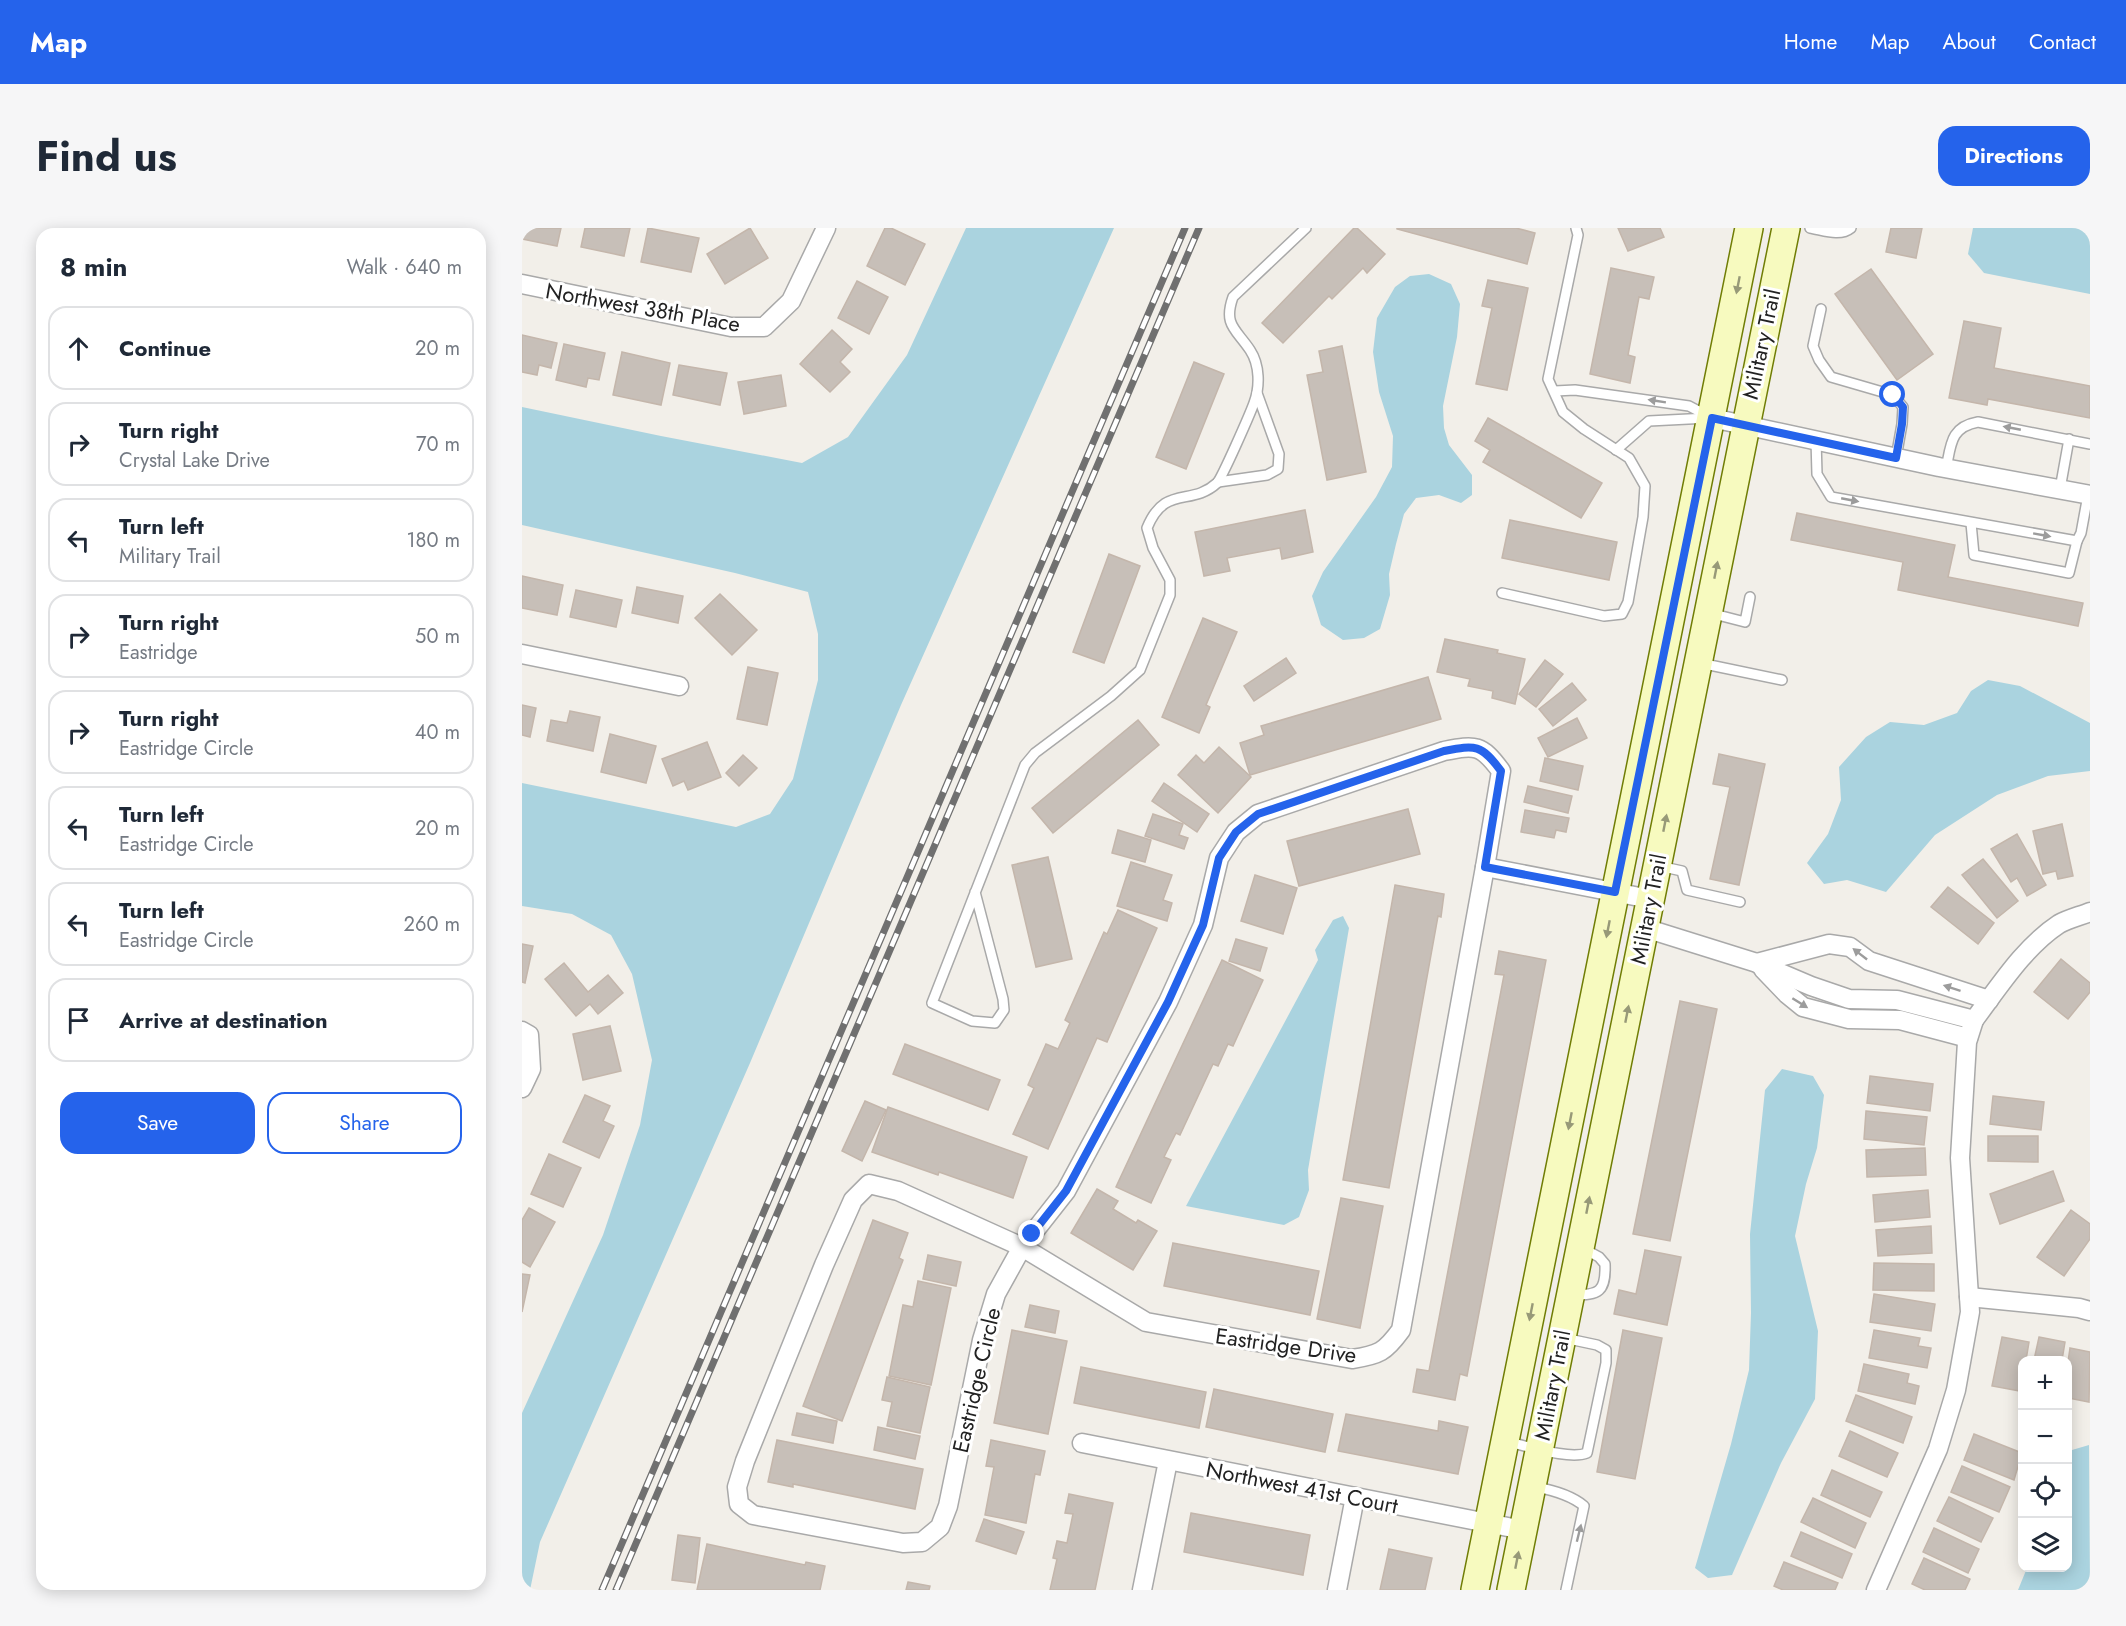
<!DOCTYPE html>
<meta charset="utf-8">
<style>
:root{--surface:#fff;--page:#f6f6f7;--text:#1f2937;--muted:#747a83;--line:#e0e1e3;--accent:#2563eb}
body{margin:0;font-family:Jost,sans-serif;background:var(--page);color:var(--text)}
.controls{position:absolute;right:18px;bottom:18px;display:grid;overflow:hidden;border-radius:12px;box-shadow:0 3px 15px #0003}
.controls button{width:54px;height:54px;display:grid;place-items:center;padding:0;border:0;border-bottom:2px solid var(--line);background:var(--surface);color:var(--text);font:30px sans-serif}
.stop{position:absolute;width:18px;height:18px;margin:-14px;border:4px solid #2563eb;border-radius:50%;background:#fff}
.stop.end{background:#2563eb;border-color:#fff;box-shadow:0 2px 6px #0008}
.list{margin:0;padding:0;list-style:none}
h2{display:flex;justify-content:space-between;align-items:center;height:78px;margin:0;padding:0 24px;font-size:26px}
h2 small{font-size:20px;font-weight:400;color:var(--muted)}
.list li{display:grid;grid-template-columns:39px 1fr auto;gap:18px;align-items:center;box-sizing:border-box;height:84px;margin:0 12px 12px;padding:0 12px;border:2px solid var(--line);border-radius:18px}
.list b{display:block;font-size:22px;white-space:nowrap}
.list p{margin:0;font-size:20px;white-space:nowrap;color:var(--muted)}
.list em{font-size:20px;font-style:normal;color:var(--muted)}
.actions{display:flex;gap:12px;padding:18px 24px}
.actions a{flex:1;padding:14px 0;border:2px solid var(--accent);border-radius:18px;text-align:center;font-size:21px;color:var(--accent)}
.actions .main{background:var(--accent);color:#fff}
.icon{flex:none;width:33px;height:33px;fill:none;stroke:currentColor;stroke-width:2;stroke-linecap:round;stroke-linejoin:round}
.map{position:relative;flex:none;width:1568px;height:1362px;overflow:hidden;border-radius:18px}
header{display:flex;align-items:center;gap:36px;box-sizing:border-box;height:84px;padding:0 30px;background:var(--accent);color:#fff}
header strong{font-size:28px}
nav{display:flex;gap:33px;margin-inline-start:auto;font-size:21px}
.intro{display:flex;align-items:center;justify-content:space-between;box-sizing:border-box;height:144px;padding:0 36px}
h1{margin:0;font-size:42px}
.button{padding:15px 27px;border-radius:18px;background:var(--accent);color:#fff;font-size:21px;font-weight:700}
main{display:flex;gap:36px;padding:0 36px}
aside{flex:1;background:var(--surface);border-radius:18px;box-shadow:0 3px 15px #0003}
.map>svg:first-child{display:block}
.water{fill:#aad3df}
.building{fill:#c7bfb8;stroke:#c4b6ab;stroke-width:1.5}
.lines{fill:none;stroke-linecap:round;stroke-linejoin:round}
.lane-casing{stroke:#a9a9a9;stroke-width:12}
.street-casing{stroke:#a9a9a9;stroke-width:21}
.secondary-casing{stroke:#707d05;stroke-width:30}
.lane{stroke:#fff;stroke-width:9}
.street{stroke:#fff;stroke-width:18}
.secondary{stroke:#f7fabf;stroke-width:27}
.rail-casing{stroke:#707070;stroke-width:7}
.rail{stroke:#fff;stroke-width:4.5;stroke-dasharray:14;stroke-linecap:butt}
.oneway{fill:#979978}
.oneway2{fill:#9c9c9c}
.route{stroke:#2563eb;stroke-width:8}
.labels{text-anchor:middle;stroke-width:6;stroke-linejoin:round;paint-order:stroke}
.street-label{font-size:22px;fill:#222;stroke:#fff}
</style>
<header>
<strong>Map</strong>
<nav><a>Home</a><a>Map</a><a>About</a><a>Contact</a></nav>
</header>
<div class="intro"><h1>Find us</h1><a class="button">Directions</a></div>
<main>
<aside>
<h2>8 min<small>Walk · 640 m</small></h2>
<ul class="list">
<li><svg class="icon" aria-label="ahead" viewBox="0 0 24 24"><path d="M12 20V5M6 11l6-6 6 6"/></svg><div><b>Continue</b></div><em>20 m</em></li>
<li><svg class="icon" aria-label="right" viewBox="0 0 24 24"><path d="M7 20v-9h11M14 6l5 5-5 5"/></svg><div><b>Turn right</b><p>Crystal Lake Drive</p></div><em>70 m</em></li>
<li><svg class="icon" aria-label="left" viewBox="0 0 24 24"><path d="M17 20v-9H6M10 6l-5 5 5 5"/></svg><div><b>Turn left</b><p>Military Trail</p></div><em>180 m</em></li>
<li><svg class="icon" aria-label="right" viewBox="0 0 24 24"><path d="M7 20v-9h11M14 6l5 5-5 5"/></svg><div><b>Turn right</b><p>Eastridge</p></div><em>50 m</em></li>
<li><svg class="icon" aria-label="right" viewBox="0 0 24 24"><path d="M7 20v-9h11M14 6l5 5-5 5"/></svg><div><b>Turn right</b><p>Eastridge Circle</p></div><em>40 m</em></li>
<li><svg class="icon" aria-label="left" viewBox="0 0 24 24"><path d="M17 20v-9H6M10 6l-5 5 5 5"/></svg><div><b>Turn left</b><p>Eastridge Circle</p></div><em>20 m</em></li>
<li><svg class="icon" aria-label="left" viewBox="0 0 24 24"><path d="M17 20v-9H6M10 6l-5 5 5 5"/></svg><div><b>Turn left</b><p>Eastridge Circle</p></div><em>260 m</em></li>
<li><svg class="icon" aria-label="arrive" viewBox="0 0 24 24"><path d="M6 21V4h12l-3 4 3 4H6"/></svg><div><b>Arrive at destination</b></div></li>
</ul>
<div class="actions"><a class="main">Save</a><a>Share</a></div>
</aside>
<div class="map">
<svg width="1568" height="1362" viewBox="0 0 1568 1362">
<rect width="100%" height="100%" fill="#f2efe9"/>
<g class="water">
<path d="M444,0H592L379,477L228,835L18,1314L8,1362H0V1185L81,1007L118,897L130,832L110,746L89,707L50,686L0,678V555L214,599L248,586L271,551L296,452V406L286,364L213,345L0,297V179L139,208L280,235L326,209L385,127Z"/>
<path d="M1451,0H1568V66L1462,45L1446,26Z"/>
<path d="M907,46L929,56L938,76L935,109L921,178L922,200L927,217L950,247V267L939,275L917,267L894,270L882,286L874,316L867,346L868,367L858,401L842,410L821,412L799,397L790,368L801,344L854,269L870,239L871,208L857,164L851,124L855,90L873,59L888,48Z"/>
<path d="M1466,452L1498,458L1568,495V543L1526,548L1475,567L1413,607L1364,664L1325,652L1302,656L1285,635L1306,606L1319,572L1317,539L1344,509L1368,494L1402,497L1435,485L1449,463Z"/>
<path d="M821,688L827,700L786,942L787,962L777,989L762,997L664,978L796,732L793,722L811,692Z"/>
<path d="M1260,841L1291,848L1302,867L1295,920L1284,956L1273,1008L1296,1103L1293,1171L1259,1235L1210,1347L1186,1350L1173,1340L1209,1216L1227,1142L1229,1085L1228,1006L1243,862Z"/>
<path d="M1567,1217L1568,1362H1496L1505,1340H1546V1234L1550,1222Z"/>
</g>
<g class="building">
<path d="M0,0H39L35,18L0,11Z"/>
<path d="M63,0H108L102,28L59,19Z"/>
<path d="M126,0L177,10L169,44L119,34Z"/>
<path d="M228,0L246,30L203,56L185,26Z"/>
<path d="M363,0H369L403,16L383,57L345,38Z"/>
<path d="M832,0H835L863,26L845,45L841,40L810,71L807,68L761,115L740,95Z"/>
<path d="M875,0H994L1013,5L1005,36L875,1Z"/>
<path d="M1096,0H1138L1142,9L1106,23Z"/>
<path d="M1369,0H1400L1394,30L1364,24Z"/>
<path d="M1089,40L1132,49L1127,71L1117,69L1106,127L1113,129L1108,155L1068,146Z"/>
<path d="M1349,41L1411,126L1375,152L1313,66Z"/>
<path d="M966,52L1006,60L985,162L954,156L970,80L960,78Z"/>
<path d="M335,53L366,69L347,106L316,90Z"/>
<path d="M1442,93L1479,100L1472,140L1568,158V190L1466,171L1465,177L1427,170Z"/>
<path d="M310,102L330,121L318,134L328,144L308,164L278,136Z"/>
<path d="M0,107L35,115L29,140L17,137L15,147L0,144Z"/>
<path d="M42,116L83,125L77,152L66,150L64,159L34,152Z"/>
<path d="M820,118L844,244L805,252L785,147L801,144L797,123Z"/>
<path d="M100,124L148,135L139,177L91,167Z"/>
<path d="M672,134L702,146L664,241L634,229Z"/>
<path d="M157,137L205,145L198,177L151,167Z"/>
<path d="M259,147L264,178L222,186L216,154Z"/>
<path d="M966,190L1080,255L1059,290L961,234L968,222L953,213Z"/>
<path d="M783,282L791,324L760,331L758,320L705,330L708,343L682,348L673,304Z"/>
<path d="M1275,285L1433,317L1426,349L1561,375L1556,398L1376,362L1381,334L1269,312Z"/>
<path d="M988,292L1095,314L1087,352L980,330Z"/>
<path d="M587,326L618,338L582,435L551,424Z"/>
<path d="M0,348L41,357L35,387L0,380Z"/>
<path d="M115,359L161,368L156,395L110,385Z"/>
<path d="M54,362L100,372L94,399L48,389Z"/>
<path d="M198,366L235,402L210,427L173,390Z"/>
<path d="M681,390L715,404L684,477L688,479L677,505L640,489Z"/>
<path d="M923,411L976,422L975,425L1003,431L993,476L970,470L971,463L946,458L948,451L915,444Z"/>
<path d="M764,430L774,445L732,473L722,458Z"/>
<path d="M1023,432L1041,446L1014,479L997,466Z"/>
<path d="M226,439L256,445L245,497L215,491Z"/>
<path d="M906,449L919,491L728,547L718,515L742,507L739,498Z"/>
<path d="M1050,455L1064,472L1031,498L1017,481Z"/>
<path d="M0,477L14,480L8,509L0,507Z"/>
<path d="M48,483L78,489L71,523L25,513L29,492L45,495Z"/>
<path d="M1055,490L1065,510L1026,529L1016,510Z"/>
<path d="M616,492L637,517L531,605L510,580Z"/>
<path d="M88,506L134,518L124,555L79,544Z"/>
<path d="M185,514L199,549L166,562L162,553L151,558L140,531Z"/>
<path d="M697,519L729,549L696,585L656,547L674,527L682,535Z"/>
<path d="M1197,526L1243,536L1217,657L1188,651L1208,559L1191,556Z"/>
<path d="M221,527L235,540L217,558L204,545Z"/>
<path d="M1023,530L1061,538L1056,562L1018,553Z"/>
<path d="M642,555L687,586L675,604L630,573Z"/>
<path d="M1006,558L1050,568L1046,585L1002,574Z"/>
<path d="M886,581L898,626L777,658L765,613Z"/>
<path d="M1003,582L1047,590L1044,604L1034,602L1032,610L999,604Z"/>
<path d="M631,586L661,596L657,607L666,610L662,621L623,608Z"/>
<path d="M1540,596L1551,648L1536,651L1534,643L1521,646L1511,603Z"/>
<path d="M596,602L629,612L623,634L590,625Z"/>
<path d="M1495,606L1524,657L1505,668L1495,650L1489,654L1469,621Z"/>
<path d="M526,629L550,731L514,739L490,637Z"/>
<path d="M1461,631L1496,673L1475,690L1440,647Z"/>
<path d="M609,634L650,647L641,672L650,675L645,693L595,678Z"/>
<path d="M733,647L775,660L761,706L719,693Z"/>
<path d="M873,657L922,666L919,689L916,688L867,960L821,952Z"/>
<path d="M1426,659L1472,695L1456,716L1409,679Z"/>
<path d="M596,682L635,700L585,814L575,810L526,921L491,906L512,860L506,857L524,816L536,821L548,795L543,792L582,704L585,706Z"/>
<path d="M714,711L745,720L738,743L707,733Z"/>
<path d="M0,716L11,718L3,755L0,754Z"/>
<path d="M977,723L1024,732L945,1148L938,1146L933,1172L891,1164L895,1141L907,1143L982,747L973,746Z"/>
<path d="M1539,731L1568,755V764L1546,791L1512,764Z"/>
<path d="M700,732L741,752L711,818L706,816L696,838L691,836L658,907L654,905L642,929L649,932L629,975L594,959Z"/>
<path d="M42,735L66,764L86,747L101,765L76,786L68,776L54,788L23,751Z"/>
<path d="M1158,773L1195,781L1148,1013L1111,1006Z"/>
<path d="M88,798L99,843L61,852L51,806Z"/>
<path d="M383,816L478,852L466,882L371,846Z"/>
<path d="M1348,848L1411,856L1408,883L1345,875Z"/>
<path d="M63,867L88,878L81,893L92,898L77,930L41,914Z"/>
<path d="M1471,868L1522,874L1519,902L1468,896Z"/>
<path d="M343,873L364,882L340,933L320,923Z"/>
<path d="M366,879L505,929L491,970L417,944L416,947L350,924Z"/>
<path d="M1344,883L1405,889L1402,917L1342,911Z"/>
<path d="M1466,908H1516V934L1466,933Z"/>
<path d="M1403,920L1404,947L1345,949L1344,922Z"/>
<path d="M27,926L59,940L41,979L9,966Z"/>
<path d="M1531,943L1542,973L1478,996L1468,966Z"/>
<path d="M575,961L596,973L591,981L614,995L616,992L635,1003L611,1042L549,1005Z"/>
<path d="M1406,962L1408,989L1353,994L1351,967Z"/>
<path d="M819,970L861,978L838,1100L795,1091Z"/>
<path d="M7,980L33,994L8,1039L0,1034V992Z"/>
<path d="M1549,982L1568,996V1011L1542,1048L1515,1029Z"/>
<path d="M351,992L386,1005L377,1030L381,1032L320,1193L281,1178Z"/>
<path d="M1409,998L1410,1025L1356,1028L1354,1002Z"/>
<path d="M651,1015L797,1043L788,1087L642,1058Z"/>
<path d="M1123,1022L1159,1029L1145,1097L1092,1086L1097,1062L1114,1066Z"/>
<path d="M406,1027L439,1034L434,1058L401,1051Z"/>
<path d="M1352,1035L1412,1036V1063L1351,1062Z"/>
<path d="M0,1046L8,1047L0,1084Z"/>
<path d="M396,1053L429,1060L409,1157L367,1148L381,1077L391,1079Z"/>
<path d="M1352,1066L1413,1076L1409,1103L1348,1094Z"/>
<path d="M508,1077L537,1083L533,1105L503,1099Z"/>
<path d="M490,1102L545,1113L526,1206L472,1195Z"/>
<path d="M1101,1102L1140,1110L1113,1251L1075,1244Z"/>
<path d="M1352,1102L1398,1110L1396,1118L1409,1120L1405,1140L1347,1130Z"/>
<path d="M1480,1109L1507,1114L1504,1132H1500L1498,1163L1470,1158Z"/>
<path d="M1517,1109L1543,1114L1540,1132H1512Z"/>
<path d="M1548,1120L1568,1124L1567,1174L1546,1170V1134Z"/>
<path d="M1342,1136L1387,1146L1385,1155L1397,1158L1393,1176L1336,1163Z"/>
<path d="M559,1139L684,1164L677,1200L552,1175Z"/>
<path d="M365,1149L408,1159L398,1205L365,1198L370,1174L360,1172Z"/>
<path d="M692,1161L811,1186L803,1224L684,1199Z"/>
<path d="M1334,1167L1390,1189L1381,1215L1324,1193Z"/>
<path d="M275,1185L315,1193L311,1215L270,1207Z"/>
<path d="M824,1186L916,1203L917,1193L946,1199L936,1246L816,1223Z"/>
<path d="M356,1199L398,1208L393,1231L352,1222Z"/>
<path d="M1328,1203L1376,1225L1365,1249L1317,1228Z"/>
<path d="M1452,1206L1500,1225L1492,1252L1442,1232Z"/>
<path d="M255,1212L401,1241L393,1281L271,1256V1259L246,1254Z"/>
<path d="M469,1212L523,1223L518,1247L513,1246L504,1295L463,1287L472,1239L464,1238Z"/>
<path d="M1440,1238L1488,1259L1477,1284L1429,1264Z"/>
<path d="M1310,1242L1360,1264L1348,1289L1299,1267Z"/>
<path d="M547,1266L591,1275L573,1362H528L535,1331L531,1330L535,1313L545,1315L551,1286L543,1285Z"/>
<path d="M1427,1269L1471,1290L1459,1314L1415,1293Z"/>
<path d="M1291,1270L1344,1295L1333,1320L1279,1294Z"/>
<path d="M669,1285L788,1307L781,1347L662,1324Z"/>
<path d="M462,1291L502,1304L494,1326L454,1313Z"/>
<path d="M1412,1300L1457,1321L1446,1345L1401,1324Z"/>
<path d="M1279,1304L1330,1326L1320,1350L1269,1328Z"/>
<path d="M156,1307L178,1310L173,1355L150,1352Z"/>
<path d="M185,1316L283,1337L284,1334L303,1338L298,1362H175Z"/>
<path d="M867,1321L910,1330L903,1362H858Z"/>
<path d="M1402,1330L1448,1351L1443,1362H1403L1390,1356Z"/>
<path d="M1262,1334L1316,1355L1313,1362H1261L1252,1358Z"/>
<path d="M386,1354L408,1358L407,1362H384Z"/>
</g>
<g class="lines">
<defs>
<g id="lane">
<path d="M1288,0C1301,2 1318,9 1329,0"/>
<path d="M1299,81L1291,118L1297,132L1309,149L1371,167L1381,179L1380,196L1374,230"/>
<path d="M1033,163L1053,162L1167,178L1186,188"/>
<path d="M1294,212L1295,246L1309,269L1555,313L1559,305L1566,267"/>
<path d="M1094,222L1127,193L1186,190"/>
<path d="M1424,241C1429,217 1428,199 1456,194L1568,216"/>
<path d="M696,254L745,247L756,241L757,226L735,165"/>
<path d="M1538,261L1547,211"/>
<path d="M1449,295L1452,327L1547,345L1555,313"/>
<path d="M980,365L1082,388L1100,386L1106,374L1121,289L1123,258L1107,230L1062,201L1041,184L1026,151L1056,7L1054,0"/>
<path d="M1188,385L1223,394L1228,369"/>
<path d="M1178,435L1260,452"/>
<path d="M1137,638L1160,643L1165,662L1218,674"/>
<path d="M453,664L481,771L482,782L473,795L450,793L410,775L503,537L513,525L589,468L618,442L648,367V352L631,320L625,300C643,256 669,279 695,255C700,250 728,186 732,175C738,159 738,137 728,122C714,101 701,97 711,69L784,0"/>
<path d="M1051,1067C1077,1067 1084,1064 1083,1036L1077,1029L1062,1021"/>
<path d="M986,1214C1006,1218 1047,1232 1065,1225L1084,1135V1122L1075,1117L1042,1110"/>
<path d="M1014,1259C1030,1262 1049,1267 1062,1278L1044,1362"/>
</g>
<g id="street">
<path d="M0,56L209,99H242L269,73L304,0"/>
<path d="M1190,190L1417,239L1568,267"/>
<path d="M0,426L157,458"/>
<path d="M963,639L979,543C959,516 954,517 922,523L736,586L714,604L697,630L681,697L646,774L544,963L500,1019L474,1066L460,1112L426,1278L418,1299L400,1314L381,1315L231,1287L217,1276L215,1259L223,1233L302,1037L331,972L347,956L376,963L500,1019L624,1094L830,1131C857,1127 863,1124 879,1102L963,639"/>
<path d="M963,639L1128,671"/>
<path d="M1123,700L1235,735L1289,758L1327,771L1375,772L1452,792C1477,759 1502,719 1537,696C1546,691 1558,688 1568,684"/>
<path d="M1235,735L1307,716L1328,719L1347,733L1467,772"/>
<path d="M1241,741L1265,766L1281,779L1327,791L1378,792L1446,810"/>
<path d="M0,803L7,807L9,841L0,860"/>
<path d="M1447,1069L1557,1080L1568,1083"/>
<path d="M560,1215L1001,1302"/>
<path d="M620,1362L646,1233"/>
<path d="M815,1362L833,1269"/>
<path d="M1354,1362L1416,1221L1434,1162L1448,1084L1438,930L1445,814L1452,792"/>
</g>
<g id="secondary">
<path d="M953,1362L1227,0"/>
<path d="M989,1362L1264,0"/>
</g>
</defs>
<use href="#lane" class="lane-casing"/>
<use href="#street" class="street-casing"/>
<use href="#secondary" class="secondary-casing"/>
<use href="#lane" class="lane"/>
<use href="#street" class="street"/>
<use href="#secondary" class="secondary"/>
<defs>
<g id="rail">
<path d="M80,1362L663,0"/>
<path d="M94,1362L677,0"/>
</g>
</defs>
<use href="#rail" class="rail-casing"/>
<use href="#rail" class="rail"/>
</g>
<defs><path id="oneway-solid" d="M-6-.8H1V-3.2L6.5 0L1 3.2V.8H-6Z" transform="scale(1.5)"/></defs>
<g class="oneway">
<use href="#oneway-solid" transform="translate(1216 57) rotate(101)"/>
<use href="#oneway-solid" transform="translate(1194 342) rotate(-79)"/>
<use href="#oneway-solid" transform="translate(1143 595) rotate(-79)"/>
<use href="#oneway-solid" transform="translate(1086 701) rotate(101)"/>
<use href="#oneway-solid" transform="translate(1105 786) rotate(-79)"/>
<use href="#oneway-solid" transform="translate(1048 893) rotate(101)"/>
<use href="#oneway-solid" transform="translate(1066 977) rotate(-79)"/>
<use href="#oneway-solid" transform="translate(1009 1084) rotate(101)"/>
<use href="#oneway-solid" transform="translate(995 1332) rotate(-79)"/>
</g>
<g class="oneway2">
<use href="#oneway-solid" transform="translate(1135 173) rotate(-171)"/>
<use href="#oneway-solid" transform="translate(1490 200) rotate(-169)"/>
<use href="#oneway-solid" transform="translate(1328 272) rotate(11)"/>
<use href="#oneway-solid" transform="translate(1520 307) rotate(10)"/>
<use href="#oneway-solid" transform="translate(1338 726) rotate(-142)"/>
<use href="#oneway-solid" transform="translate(1430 760) rotate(-162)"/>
<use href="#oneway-solid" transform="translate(1278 775) rotate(32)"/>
<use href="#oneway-solid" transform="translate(1057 1305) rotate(-76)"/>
</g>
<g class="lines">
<path class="route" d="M510,1006L544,963L646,774L681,697L697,630L714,604L736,586L922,523C954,517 959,516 979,543L963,639L1093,664L1190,190L1374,230L1380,196L1381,179L1371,167"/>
</g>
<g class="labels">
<g class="street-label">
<text transform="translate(121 79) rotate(10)" y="8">Northwest 38th Place</text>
<text transform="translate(1239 116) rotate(-78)" y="8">Military Trail</text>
<text transform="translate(1126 681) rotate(-79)" y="8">Military Trail</text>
<text transform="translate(764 1117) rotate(8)" y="8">Eastridge Drive</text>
<text transform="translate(454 1152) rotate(-77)" y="8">Eastridge Circle</text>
<text transform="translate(1030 1157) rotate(-79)" y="8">Military Trail</text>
<text transform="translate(780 1259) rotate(11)" y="8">Northwest 41st Court</text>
</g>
</g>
</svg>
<div class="controls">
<button>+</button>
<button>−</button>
<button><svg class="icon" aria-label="locate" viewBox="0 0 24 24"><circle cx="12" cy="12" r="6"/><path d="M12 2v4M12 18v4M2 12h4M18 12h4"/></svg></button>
<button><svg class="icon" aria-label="layers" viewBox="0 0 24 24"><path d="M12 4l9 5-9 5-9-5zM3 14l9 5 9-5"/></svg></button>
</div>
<div class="stop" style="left:1371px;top:167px"></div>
<div class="stop end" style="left:510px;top:1006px"></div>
</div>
</main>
